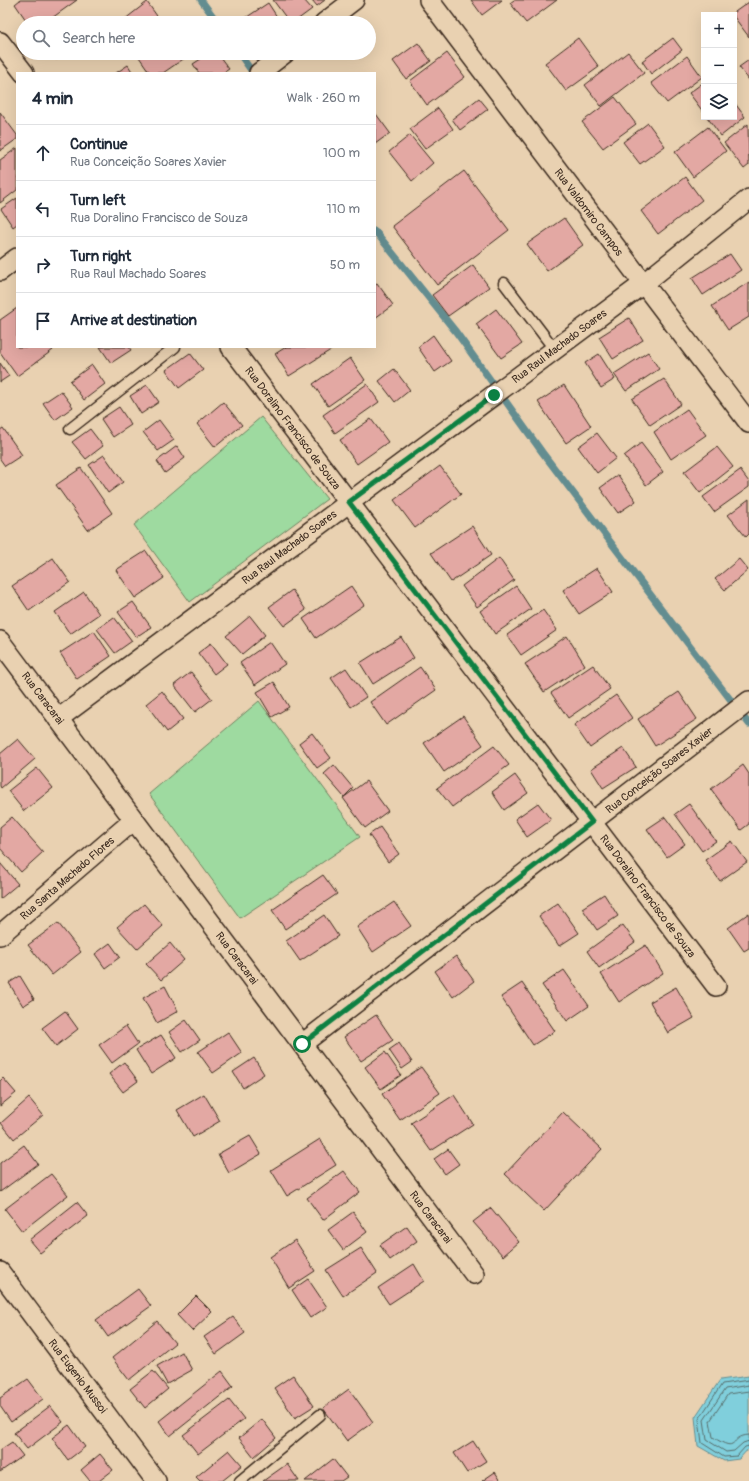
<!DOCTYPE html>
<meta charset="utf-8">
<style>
:root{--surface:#fff;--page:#f6f6f7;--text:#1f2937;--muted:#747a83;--line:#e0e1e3}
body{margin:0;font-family:Pangolin,sans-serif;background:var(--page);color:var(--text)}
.controls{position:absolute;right:12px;top:12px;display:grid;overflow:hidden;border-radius:0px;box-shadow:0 4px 16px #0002}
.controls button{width:36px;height:36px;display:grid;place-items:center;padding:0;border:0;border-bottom:1px solid var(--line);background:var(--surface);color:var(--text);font:20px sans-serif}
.stop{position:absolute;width:12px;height:12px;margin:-9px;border:3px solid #0b8043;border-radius:50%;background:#fff}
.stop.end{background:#0b8043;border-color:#fff;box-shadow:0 1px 4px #0008}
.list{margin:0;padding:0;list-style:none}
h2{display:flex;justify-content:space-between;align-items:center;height:52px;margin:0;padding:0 16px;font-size:17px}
h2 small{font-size:13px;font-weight:400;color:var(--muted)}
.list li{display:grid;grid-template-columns:26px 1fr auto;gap:12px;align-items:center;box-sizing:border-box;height:56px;padding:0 16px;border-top:1px solid var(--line)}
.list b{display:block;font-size:15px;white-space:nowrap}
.list p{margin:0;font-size:13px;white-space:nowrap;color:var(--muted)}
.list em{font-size:13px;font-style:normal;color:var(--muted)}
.icon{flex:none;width:22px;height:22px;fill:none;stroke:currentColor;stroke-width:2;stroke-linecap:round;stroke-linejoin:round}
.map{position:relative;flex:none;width:749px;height:1481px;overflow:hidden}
.search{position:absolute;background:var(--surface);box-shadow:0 4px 16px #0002;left:16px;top:16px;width:360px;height:44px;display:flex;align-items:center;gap:10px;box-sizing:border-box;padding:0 14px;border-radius:22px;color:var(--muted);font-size:15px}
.panel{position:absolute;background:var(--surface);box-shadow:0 4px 16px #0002;left:16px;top:72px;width:360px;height:276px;border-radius:0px}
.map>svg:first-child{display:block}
.green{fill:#9edaa0;stroke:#6c825f}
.water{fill:#80cfdc;stroke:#648d90}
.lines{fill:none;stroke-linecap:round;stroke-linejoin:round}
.shore{stroke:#576c6a;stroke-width:1}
.stream{stroke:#648d90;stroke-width:7}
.building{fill:#e3a8a3;stroke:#3b2a1e}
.lane-casing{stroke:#3b2a1e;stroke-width:13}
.street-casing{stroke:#3b2a1e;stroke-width:22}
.lane{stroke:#e9d1b1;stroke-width:10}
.street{stroke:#e9d1b1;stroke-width:19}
.route{stroke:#0b8043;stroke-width:5}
.labels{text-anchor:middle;stroke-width:4;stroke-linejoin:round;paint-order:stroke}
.street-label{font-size:11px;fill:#3b2a1e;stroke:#e9d1b1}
</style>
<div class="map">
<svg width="749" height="1481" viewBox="0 0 749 1481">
<rect width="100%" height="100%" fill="#e9d1b1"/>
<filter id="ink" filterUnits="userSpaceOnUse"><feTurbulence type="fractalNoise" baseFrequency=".025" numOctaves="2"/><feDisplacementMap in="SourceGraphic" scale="8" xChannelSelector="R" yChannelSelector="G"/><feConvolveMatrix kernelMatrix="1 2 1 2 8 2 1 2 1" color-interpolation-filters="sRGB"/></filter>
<g filter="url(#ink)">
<g class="green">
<path d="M261,417L327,499L190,602L134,525Z"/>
<path d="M259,701L360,837L240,918L149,794Z"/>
</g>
<path class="water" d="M749,1376V1448L739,1459L724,1461L698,1446L695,1417L720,1380Z"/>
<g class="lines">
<g class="shore">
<path d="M749,1380L722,1384L699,1419L702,1443L724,1457L737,1456L745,1447L749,1446"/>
<path d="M749,1385L725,1389L704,1420L707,1440L726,1452L734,1451L743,1443L749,1441"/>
<path d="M749,1391L728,1394L710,1421L713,1437C740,1455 728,1436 749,1435"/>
</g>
<g class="stream">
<path d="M201,0L218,23"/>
<path d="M239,53L253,73"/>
<path d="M375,231L456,332L542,452L749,724"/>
</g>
</g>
<g class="building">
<path d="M20,0H77L45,23H28L15,4Z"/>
<path d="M273,0H304L312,9L293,23H290Z"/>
<path d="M312,0H325L317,6Z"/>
<path d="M471,0H502L482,15Z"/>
<path d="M514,0H557L526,23L510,3Z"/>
<path d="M147,2L162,23H120Z"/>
<path d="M749,2V37L734,17V15L732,14Z"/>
<path d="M268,3L281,23H238Z"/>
<path d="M578,38L599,67L566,91L545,63Z"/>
<path d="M673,38L682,50L651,74L642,61Z"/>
<path d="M418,43L431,61L406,79L393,61Z"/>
<path d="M628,52L644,73L601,106L585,85Z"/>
<path d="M51,53H66L56,60Z"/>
<path d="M138,53H192L163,73H150L137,54Z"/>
<path d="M210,53H217L229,69L223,73H199L193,64Z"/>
<path d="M447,53L465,77L427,105L410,81Z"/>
<path d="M687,56L702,77L667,103L651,83Z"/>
<path d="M749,60V80L739,67Z"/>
<path d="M128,65L133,73H116Z"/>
<path d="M704,82V113L689,93Z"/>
<path d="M615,97L636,124L603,148L582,122Z"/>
<path d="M479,98L488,109L460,130L452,119Z"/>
<path d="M734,102L745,117L721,136L707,117H734Z"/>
<path d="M438,108L453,129L425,149L410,129Z"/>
<path d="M0,112L17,135V139L0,151Z"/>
<path d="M376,114L390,133L375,144V115Z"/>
<path d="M648,123L665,146L640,164L623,142Z"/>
<path d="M748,124L749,165L744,169L724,143Z"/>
<path d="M708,127L726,151L693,177L675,152Z"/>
<path d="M410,135L433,163L412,181L389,152Z"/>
<path d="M17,148V190L0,203V160Z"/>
<path d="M464,171L509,230L437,285L392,226Z"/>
<path d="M685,177L702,200L658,234L641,211Z"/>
<path d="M17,198V224L13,227L1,209Z"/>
<path d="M564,218L583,245L547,271L527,244Z"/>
<path d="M730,254L741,270L703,295L692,278Z"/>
<path d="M473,265L489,287L448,316L432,295Z"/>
<path d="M749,282V317L728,330L712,306Z"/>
<path d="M377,283L393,305L375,318V284Z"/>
<path d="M17,308V347H51L53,350L17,376L0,352V320Z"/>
<path d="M496,309L522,344L501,358L476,324Z"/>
<path d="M629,318L643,340L613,359L599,337Z"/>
<path d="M433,335L451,361L435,372L418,347Z"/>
<path d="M100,347H129L131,350L111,363Z"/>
<path d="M286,347H333L334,348L289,376L275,354Z"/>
<path d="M648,352L659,369L626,391L614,374Z"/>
<path d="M190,353L203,370L179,388L166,370Z"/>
<path d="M599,354L615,379L601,388L585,363Z"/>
<path d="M350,358L365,380L328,406L313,384Z"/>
<path d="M0,363L9,376L0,382Z"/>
<path d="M92,365L105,384L84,400L70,381Z"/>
<path d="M394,369L410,390L395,402L379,381Z"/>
<path d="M664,379L681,404L650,425L632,399Z"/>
<path d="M367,384L379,402L335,433L323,415Z"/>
<path d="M147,385L159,402L141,414L130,396Z"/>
<path d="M564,385L591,426L566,443L538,402Z"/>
<path d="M61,391L73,407L55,420L43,403Z"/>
<path d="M223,402L242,425L215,447L197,424Z"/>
<path d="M119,407L131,425L113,437L101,419Z"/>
<path d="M687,409L706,435L671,459L654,432Z"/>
<path d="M371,419L388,442L357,464L340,440Z"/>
<path d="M159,420L174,440L158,451L143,432Z"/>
<path d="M3,428L22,455L5,466L0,459V430Z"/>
<path d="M90,429L103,446L86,459L72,442Z"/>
<path d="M597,433L616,458L597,473L578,447Z"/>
<path d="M641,443L663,472L646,485L624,456Z"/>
<path d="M177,446L185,458L165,473L157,461Z"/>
<path d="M717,447L733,467L700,493L684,472Z"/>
<path d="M104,455L123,482L108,493L89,465Z"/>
<path d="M440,466L461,494L415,528L394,500Z"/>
<path d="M81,468L112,513L88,530L56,485Z"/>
<path d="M740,470L749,482V487L714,512L703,497Z"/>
<path d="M618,475L636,501L618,513L600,488Z"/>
<path d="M749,499V534L746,537L728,515Z"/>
<path d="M472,526L491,555L451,582L431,553Z"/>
<path d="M146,551L164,578L135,598L116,570Z"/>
<path d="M53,558L70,582L29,611L12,586Z"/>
<path d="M499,558L514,580L477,607L462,586Z"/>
<path d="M739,559L748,570L725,590L715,579Z"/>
<path d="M597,568L613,592L579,614L563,590Z"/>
<path d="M351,586L364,605L316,638L303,619Z"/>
<path d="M516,586L531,609L495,634L480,611Z"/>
<path d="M292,590L306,610L284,626L269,607Z"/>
<path d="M84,592L99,614L70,634L55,612Z"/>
<path d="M133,602L151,627L136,637L118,612Z"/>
<path d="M543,610L557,630L521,655L507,635Z"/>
<path d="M250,616L265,635L242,654L226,636Z"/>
<path d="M114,617L132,641L115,653L97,629Z"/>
<path d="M94,631L111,656L77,679L60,653Z"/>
<path d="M567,636L585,665L544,692L525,664Z"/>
<path d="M401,637L414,658L373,684L360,663Z"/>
<path d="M270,642L285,664L255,685L240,663Z"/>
<path d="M211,643L227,664L214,674L198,653Z"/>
<path d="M593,665L610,689L568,718L551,693Z"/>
<path d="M420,667L436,690L386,725L370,702Z"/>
<path d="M346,668L366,697L351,707L331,678Z"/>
<path d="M191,672L212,699L195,712L174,685Z"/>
<path d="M274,682L289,707L272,717L257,692Z"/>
<path d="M162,691L183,719L167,732L146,704Z"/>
<path d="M679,692L697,719L655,746L638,719Z"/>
<path d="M616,695L632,718L590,748L574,725Z"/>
<path d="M463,716L483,745L444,772L424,743Z"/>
<path d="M312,733L331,758L317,768L299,743Z"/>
<path d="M18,739L35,759L1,788L0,786V754Z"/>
<path d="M494,746L509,765L452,807L437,788Z"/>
<path d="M623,748L636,767L603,788L591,769Z"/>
<path d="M334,765L353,788L344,797L324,774Z"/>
<path d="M743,765L749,774V824L741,830L711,789Z"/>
<path d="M37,768L53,788L24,811L8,791Z"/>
<path d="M515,775L528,793L504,810L492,792Z"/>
<path d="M366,781L388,811L365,828L343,798Z"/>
<path d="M538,803L551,820L527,837L515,819Z"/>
<path d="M689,804L716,841L702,851L675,814Z"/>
<path d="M12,817L43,852L21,872L0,848V827Z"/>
<path d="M665,817L685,844L667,857L647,829Z"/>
<path d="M380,827L399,854L388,862L369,835Z"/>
<path d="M732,841L747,862L720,881L705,860Z"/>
<path d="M0,863L18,884L0,899Z"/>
<path d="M323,875L337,894L285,929L272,910Z"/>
<path d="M604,894L618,916L597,930L582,908Z"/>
<path d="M394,902L411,926L373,952L357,927Z"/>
<path d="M558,903L579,933L559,946L539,916Z"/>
<path d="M144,904L163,926L137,949L117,927Z"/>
<path d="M749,913V948L744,951L728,928Z"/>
<path d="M324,915L338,936L300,961L286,941Z"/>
<path d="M58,923L81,952L52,975L28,945Z"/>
<path d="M623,925L635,942L599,968L587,951Z"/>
<path d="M110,943L120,957L105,968L95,954Z"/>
<path d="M170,943L184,960L161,980L146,964Z"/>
<path d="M646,945L663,973L619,1002L601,974Z"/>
<path d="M456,956L474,981L453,997L435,971Z"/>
<path d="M564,970L589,1006L567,1021L542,985Z"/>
<path d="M20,976L34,999L23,1006L9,983Z"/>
<path d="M522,983L555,1031L533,1045L501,997Z"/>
<path d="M165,986L178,1011L157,1023L143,998Z"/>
<path d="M676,987L694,1018L668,1033L650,1002Z"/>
<path d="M65,1011L78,1029L56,1046L42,1028Z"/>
<path d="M376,1015L393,1040L361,1061L344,1037Z"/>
<path d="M186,1020L200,1040L182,1052L169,1032Z"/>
<path d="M126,1026L138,1044L112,1063L99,1045Z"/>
<path d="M228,1032L242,1053L213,1073L198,1052Z"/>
<path d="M161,1035L176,1058L151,1074L136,1050Z"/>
<path d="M399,1043L412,1062L402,1069L389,1050Z"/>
<path d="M385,1052L401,1075L381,1089L365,1067Z"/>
<path d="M254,1058L264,1074L243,1088L233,1072Z"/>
<path d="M124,1062L138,1081L123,1092L109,1074Z"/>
<path d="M421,1067L440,1093L400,1120L382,1094Z"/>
<path d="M3,1078L16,1093L0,1106V1081Z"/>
<path d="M204,1094L220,1121L193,1137L177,1110Z"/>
<path d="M454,1095L473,1124L431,1151L411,1123Z"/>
<path d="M29,1098L43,1115L14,1139L1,1123Z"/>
<path d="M563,1112L602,1149L544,1211L505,1174Z"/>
<path d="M250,1136L261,1154L229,1173L218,1154Z"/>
<path d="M320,1139L336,1165L287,1196L271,1170Z"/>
<path d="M24,1145L38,1164L0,1192V1163Z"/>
<path d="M448,1149L459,1164L445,1174L434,1159Z"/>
<path d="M344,1171L360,1192L323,1220L307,1198Z"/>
<path d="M51,1174L68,1195L22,1231L5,1209Z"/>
<path d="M77,1202L88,1216L40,1253L29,1240Z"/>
<path d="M491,1208L519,1242L503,1256L473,1222Z"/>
<path d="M353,1212L367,1232L343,1250L328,1230Z"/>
<path d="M407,1226L417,1241L390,1260L380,1245Z"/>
<path d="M295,1240L315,1271L289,1288L270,1257Z"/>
<path d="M361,1248L377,1273L343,1296L326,1270Z"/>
<path d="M414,1264L424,1281L389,1304L378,1288Z"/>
<path d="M308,1279L327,1307L310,1318L292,1290Z"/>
<path d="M138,1289L151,1306L108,1337L96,1320Z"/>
<path d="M196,1296L212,1312L192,1331L177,1315Z"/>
<path d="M233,1317L245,1333L216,1354L204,1337Z"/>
<path d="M157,1321L175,1343L129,1380L112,1358Z"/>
<path d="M182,1352L192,1370L167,1384L157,1366Z"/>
<path d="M153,1371L168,1389L145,1408L130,1389Z"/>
<path d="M222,1371L233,1386L170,1436L159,1421Z"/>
<path d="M293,1375L314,1406L295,1418L274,1388Z"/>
<path d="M28,1379L43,1399L11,1422L0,1406V1398Z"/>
<path d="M349,1389L373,1422L347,1441L323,1408Z"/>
<path d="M229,1400L244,1419L198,1454L183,1435Z"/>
<path d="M50,1406L63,1422L27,1449L14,1433Z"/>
<path d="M262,1419L276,1438L254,1457L239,1438Z"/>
<path d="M69,1425L85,1447L68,1460L52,1438Z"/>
<path d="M473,1441L486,1461L467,1473L454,1453Z"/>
<path d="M12,1442L23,1456L0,1472V1450Z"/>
<path d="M229,1450L242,1465L222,1481H200L196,1477Z"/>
<path d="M100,1454L113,1470L99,1481H90L81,1470Z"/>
<path d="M333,1459L347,1477L341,1481H305Z"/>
<path d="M287,1464L299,1481H263Z"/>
<path d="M495,1472L501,1481H482Z"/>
</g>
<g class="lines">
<defs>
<g id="lane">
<path d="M504,283L555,350"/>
<path d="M70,429L175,347"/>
<path d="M240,1481L320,1415"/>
</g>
<g id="street">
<path d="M429,0L749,423"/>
<path d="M324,23L354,0"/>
<path d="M0,42L24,73"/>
<path d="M259,73L285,53"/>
<path d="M0,271L17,258"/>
<path d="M231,347L716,986"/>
<path d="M0,641L474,1274"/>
<path d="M58,719L643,284L749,199"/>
<path d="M0,935L134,820"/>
<path d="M302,1044L749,701"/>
<path d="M0,1272L156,1481"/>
</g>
</defs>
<use href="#lane" class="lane-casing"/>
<use href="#street" class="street-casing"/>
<use href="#lane" class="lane"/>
<use href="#street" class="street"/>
</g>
</g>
<g class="lines" filter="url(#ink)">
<path class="route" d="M302,1044L592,822L349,502L494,395"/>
</g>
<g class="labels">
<g class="street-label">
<text transform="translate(589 212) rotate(53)" y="4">Rua Valdomiro Campos</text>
<text transform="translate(559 346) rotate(-37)" y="4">Rua Raul Machado Soares</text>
<text transform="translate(293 428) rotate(53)" y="4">Rua Doralino Francisco de Souza</text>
<text transform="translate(289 547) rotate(-37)" y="4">Rua Raul Machado Soares</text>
<text transform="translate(43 698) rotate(53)" y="4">Rua Caracarai</text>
<text transform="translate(659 770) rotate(-38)" y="4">Rua Conceição Soares Xavier</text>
<text transform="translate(67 878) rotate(-41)" y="4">Rua Santa Machado Flores</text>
<text transform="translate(648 896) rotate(53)" y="4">Rua Doralino Francisco de Souza</text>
<text transform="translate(237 958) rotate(53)" y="4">Rua Caracarai</text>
<text transform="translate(431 1217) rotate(53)" y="4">Rua Caracarai</text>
<text transform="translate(78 1376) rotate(53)" y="4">Rua Eugenio Mussoi</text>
</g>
</g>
</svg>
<div class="controls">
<button>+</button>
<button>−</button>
<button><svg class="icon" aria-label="layers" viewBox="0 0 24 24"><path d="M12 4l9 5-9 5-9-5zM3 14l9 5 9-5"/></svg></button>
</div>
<div class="stop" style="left:302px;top:1044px"></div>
<div class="stop end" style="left:494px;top:395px"></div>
<div class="search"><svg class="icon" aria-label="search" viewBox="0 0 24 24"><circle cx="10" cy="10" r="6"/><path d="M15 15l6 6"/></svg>Search here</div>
<section class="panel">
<h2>4 min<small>Walk · 260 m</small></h2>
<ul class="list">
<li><svg class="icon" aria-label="ahead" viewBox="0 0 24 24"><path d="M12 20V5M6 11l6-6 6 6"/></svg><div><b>Continue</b><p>Rua Conceição Soares Xavier</p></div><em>100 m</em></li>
<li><svg class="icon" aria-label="left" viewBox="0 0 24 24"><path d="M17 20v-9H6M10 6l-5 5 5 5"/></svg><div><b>Turn left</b><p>Rua Doralino Francisco de Souza</p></div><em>110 m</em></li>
<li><svg class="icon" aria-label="right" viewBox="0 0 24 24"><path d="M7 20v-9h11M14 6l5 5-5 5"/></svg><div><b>Turn right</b><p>Rua Raul Machado Soares</p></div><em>50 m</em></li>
<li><svg class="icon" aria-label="arrive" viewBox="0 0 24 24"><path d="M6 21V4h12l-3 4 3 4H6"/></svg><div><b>Arrive at destination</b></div></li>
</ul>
</section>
</div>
